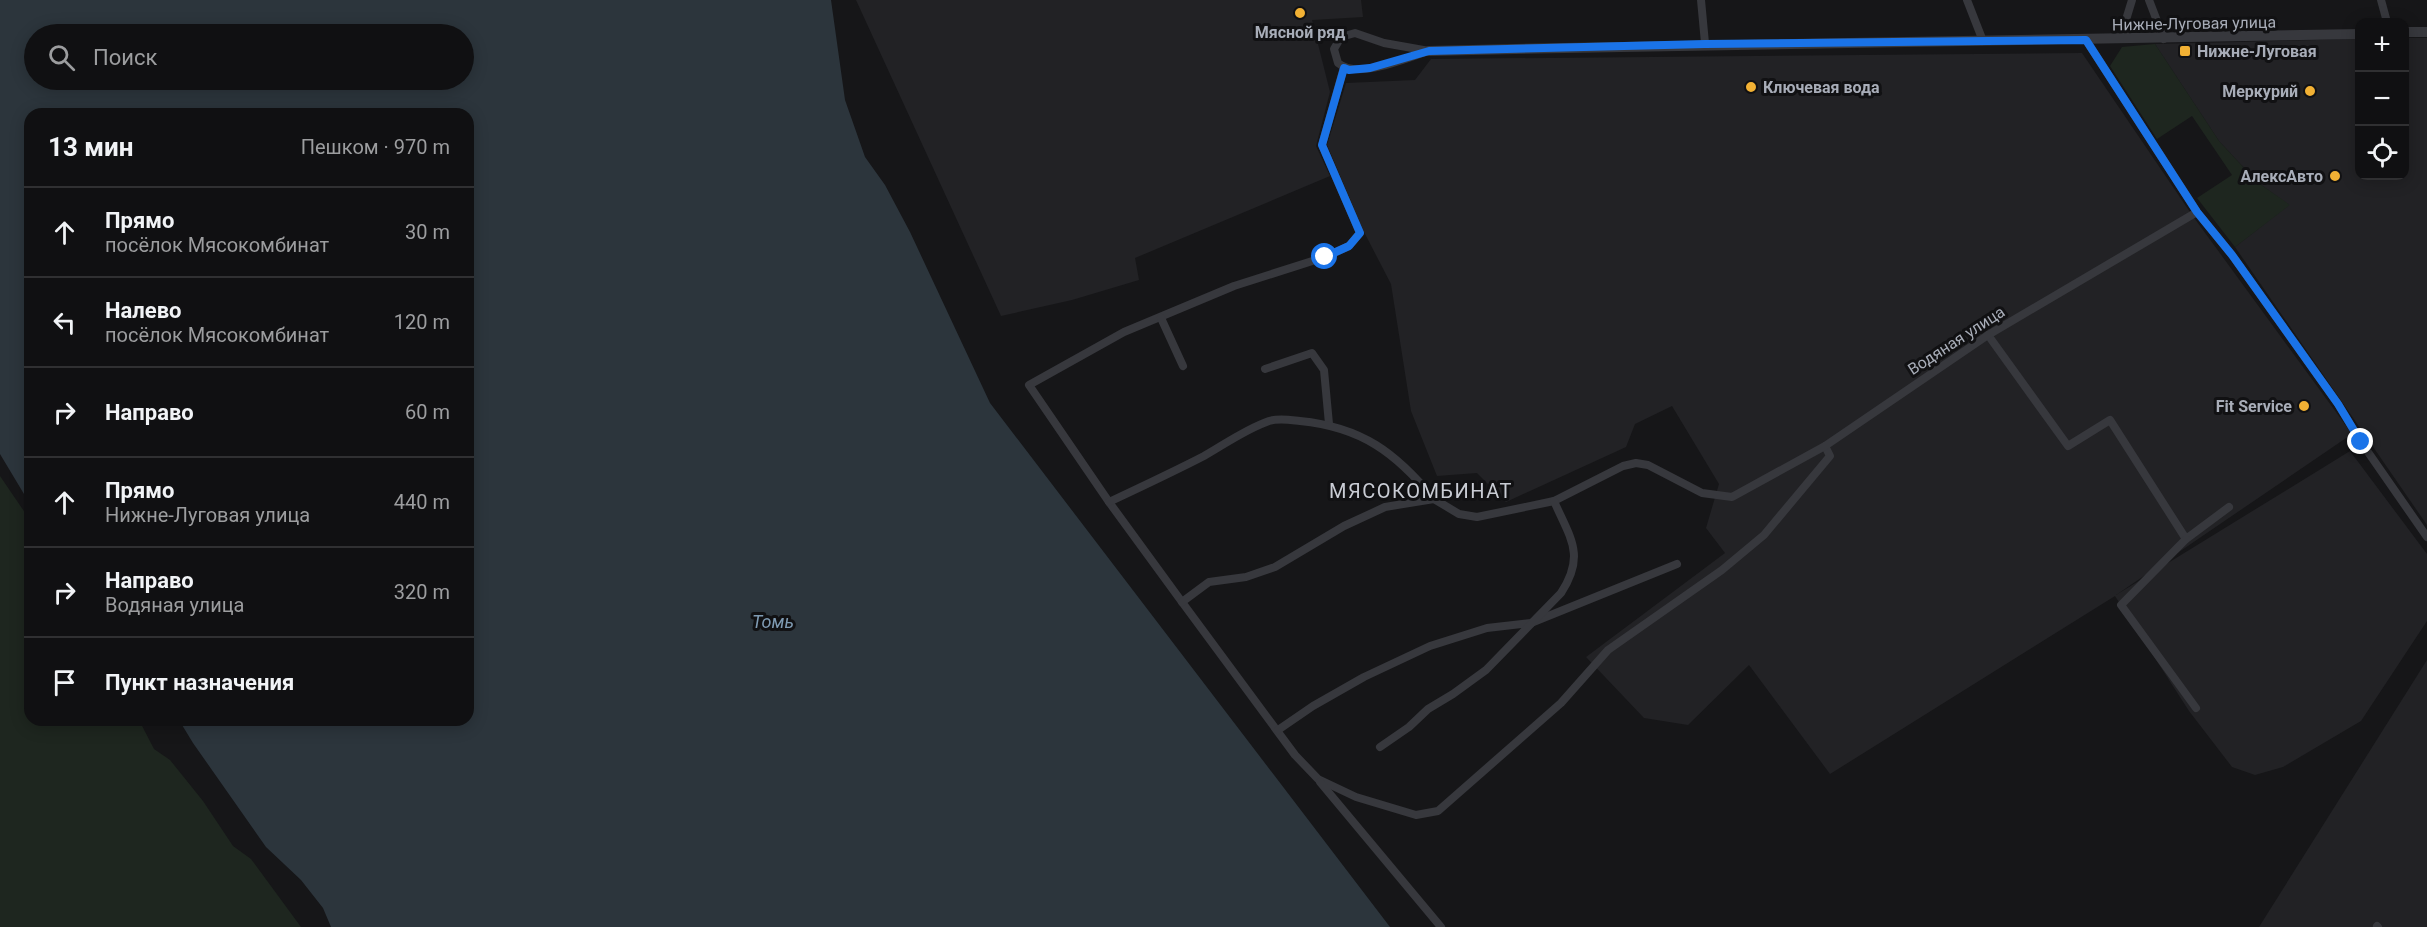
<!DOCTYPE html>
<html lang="ru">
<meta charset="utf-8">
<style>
:root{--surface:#101012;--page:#1e1e20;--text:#f1f3f6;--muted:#9c9d9f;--line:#303032}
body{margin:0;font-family:Roboto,sans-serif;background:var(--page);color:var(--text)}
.controls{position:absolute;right:18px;top:18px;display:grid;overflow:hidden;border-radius:12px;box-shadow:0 3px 15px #0003}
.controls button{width:54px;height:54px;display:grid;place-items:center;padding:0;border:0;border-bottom:2px solid var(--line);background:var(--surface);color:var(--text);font:30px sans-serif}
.stop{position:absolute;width:18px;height:18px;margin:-14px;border:4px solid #1a73e8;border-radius:50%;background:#fff}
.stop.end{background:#1a73e8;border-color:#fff;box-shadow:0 2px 6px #0008}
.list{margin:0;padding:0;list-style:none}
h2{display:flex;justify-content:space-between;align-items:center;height:78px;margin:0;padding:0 24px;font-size:26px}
h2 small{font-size:20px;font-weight:400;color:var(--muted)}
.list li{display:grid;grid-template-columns:39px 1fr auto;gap:18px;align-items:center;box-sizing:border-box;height:90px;padding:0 24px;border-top:2px solid var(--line)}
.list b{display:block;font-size:22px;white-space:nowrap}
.list p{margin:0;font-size:20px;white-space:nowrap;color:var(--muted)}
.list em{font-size:20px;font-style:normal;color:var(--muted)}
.icon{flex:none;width:33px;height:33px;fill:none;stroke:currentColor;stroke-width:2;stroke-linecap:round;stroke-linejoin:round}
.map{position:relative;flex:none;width:2427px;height:927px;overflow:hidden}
.search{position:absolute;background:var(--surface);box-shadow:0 3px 15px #0003;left:24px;top:24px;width:450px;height:66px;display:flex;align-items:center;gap:15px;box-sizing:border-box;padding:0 21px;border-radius:33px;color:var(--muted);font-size:22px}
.panel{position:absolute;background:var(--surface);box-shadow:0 3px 15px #0003;left:24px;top:108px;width:450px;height:618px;border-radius:18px}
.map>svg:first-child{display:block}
.built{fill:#222225}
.green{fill:#1e261f}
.water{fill:#2c353c;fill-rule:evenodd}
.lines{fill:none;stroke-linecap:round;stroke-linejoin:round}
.minor{stroke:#37383d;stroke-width:8}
.tertiary{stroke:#37383d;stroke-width:10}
.route{stroke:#1a73e8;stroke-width:8}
.poi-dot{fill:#f2b134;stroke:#111113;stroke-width:2}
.labels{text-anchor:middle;stroke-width:6;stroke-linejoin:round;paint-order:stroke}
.street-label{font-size:16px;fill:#a8adb8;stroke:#111113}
.poi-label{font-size:16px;font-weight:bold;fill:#a8adb8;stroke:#111113;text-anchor:end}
.water-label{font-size:18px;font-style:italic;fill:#7f9bb3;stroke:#111113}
.quarter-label{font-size:20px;letter-spacing:1.5px;fill:#c9ccd4;stroke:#111113}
</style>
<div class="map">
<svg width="2427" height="927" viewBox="0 0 2427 927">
<rect width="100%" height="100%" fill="#161618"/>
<g class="built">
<path d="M856,0H1361L1363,17L1312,20L1330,92L1316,146L1330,176L1135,258L1139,280L1072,300L1001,316Z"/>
<path d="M2405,38H2427V525L2235,247L2289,205L2257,182L2219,141L2155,44L2359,39L2360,176H2404Z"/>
<path d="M2082,53L2192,215L2352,434L2116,595L2350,451L2427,554V621L2361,721L2283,767L2255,775L2232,767L2189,711L2115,596L1830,774L1749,665L1688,725L1644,718L1586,657L1725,553L1706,528L1719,484L1672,406L1635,424L1626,447L1506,502L1477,473L1437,476L1411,411L1391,284L1363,230L1327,145L1346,83L1415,80L1431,59Z"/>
<path d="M2427,660V927H2259Z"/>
</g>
<g class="green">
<path d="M2155,44L2219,141L2257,182L2290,205L2235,247L2197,198L2232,175L2192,116L2157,139L2110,66L2122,47Z"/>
<path d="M0,476L30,520V720H139L154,749L170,760L203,801L233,846L251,859L301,927H0Z"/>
</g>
<path class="water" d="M0,0H831L845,100L865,157L885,185L910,232L990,403L1390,927H331L323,908L301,880L266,847L193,743L179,720H468V114H30V504L0,454ZM34,34H464V80H34Z"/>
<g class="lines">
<g class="minor">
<path d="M1701,0L1705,43"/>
<path d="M1967,0L1983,41"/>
<path d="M2149,0L2164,39"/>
<path d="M2381,0L2387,22"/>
<path d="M1355,33L1384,43L1429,51C1406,58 1358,80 1338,63L1334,49L1341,37Z"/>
<path d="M2126,39L2125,23L2132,0"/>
<path d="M2086,40L2197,212L2232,255L2338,404L2361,442L2427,537"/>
<path d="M1344,67L1322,145L1360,233L1349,246L1325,257L1234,286L1124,332L1029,385L1109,502L1182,602L1295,755L1318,779L1356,797L1416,815L1438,811L1561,703L1608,650L1722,570L1764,535L1830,456L1825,446"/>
<path d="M1161,318L1183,366"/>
<path d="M1988,335L2068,446L2110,420L2186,539L2229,507"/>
<path d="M1265,369L1312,353L1324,370L1329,424"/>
<path d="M1109,502C1141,487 1173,472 1204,456C1225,444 1246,429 1269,421C1279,418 1290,420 1300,421C1362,427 1396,453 1434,499"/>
<path d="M2186,539L2121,605L2196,708"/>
<path d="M1182,602L1209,582L1246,577L1275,567L1344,526L1385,507L1434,499L1459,514L1477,517L1554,501L1623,466L1636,463L1648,465L1702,493L1732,497L1825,446L1988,335L2197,212"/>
<path d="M1278,730L1313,706L1364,677L1430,646L1487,628L1531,623L1677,564"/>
<path d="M1380,747L1409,727L1428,709L1453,694L1486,670L1561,593C1586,555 1570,538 1554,501"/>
<path d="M1320,782L1441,927"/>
<path d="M2377,926L2378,927"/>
</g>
<g class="tertiary">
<path d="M2404,32H2427"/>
<path d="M1429,51C1739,43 2049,42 2360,34"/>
</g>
</g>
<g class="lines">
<path class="route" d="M1325,257L1349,246L1360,233L1322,145L1344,68L1349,70L1370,68L1429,51L1705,44L2086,40L2197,212L2232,255L2338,404L2361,442"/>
</g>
<g class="poi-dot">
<circle cx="1300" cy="13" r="6"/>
<rect x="2179" y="45" width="12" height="12" rx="3"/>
<circle cx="1751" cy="87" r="6"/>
<circle cx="2310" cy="91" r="6"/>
<circle cx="2335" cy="176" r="6"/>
<circle cx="2304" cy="406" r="6"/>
</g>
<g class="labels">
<g class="street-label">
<text transform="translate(2194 23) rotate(-1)" y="6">Нижне-Луговая улица</text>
<text transform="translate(1956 340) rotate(-33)" y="6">Водяная улица</text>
</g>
<g class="poi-label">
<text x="1300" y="38" text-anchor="middle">Мясной ряд</text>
<text x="2197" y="57" text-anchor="start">Нижне-Луговая</text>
<text x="1763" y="93" text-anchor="start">Ключевая вода</text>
<text x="2298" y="97">Меркурий</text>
<text x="2323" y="182">АлексАвто</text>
<text x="2292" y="412">Fit Service</text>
</g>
<g class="water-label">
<text x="773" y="628">Томь</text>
</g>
<g class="quarter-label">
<text x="1421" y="498">МЯСОКОМБИНАТ</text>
</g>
</g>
</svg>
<div class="controls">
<button>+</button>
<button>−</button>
<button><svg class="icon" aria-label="locate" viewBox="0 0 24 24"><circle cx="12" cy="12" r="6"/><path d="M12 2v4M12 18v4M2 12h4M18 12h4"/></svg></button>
</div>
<div class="stop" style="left:1325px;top:257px"></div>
<div class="stop end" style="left:2361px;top:442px"></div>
<div class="search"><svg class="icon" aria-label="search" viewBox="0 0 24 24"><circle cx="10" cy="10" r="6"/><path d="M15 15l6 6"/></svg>Поиск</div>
<section class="panel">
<h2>13 мин<small>Пешком · 970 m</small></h2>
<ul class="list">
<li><svg class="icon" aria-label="ahead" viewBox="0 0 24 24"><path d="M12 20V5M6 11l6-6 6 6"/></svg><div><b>Прямо</b><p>посёлок Мясокомбинат</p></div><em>30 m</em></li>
<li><svg class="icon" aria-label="left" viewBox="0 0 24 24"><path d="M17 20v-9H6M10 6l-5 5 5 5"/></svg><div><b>Налево</b><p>посёлок Мясокомбинат</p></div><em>120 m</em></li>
<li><svg class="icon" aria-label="right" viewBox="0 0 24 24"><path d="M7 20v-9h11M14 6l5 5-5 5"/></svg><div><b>Направо</b></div><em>60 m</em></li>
<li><svg class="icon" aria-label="ahead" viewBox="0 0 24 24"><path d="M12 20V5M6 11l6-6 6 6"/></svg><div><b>Прямо</b><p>Нижне-Луговая улица</p></div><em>440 m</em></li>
<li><svg class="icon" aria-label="right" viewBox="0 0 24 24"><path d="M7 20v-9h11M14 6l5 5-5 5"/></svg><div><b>Направо</b><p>Водяная улица</p></div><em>320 m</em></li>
<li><svg class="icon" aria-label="arrive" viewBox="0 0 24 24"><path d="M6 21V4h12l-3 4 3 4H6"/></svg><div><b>Пункт назначения</b></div></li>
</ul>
</section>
</div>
